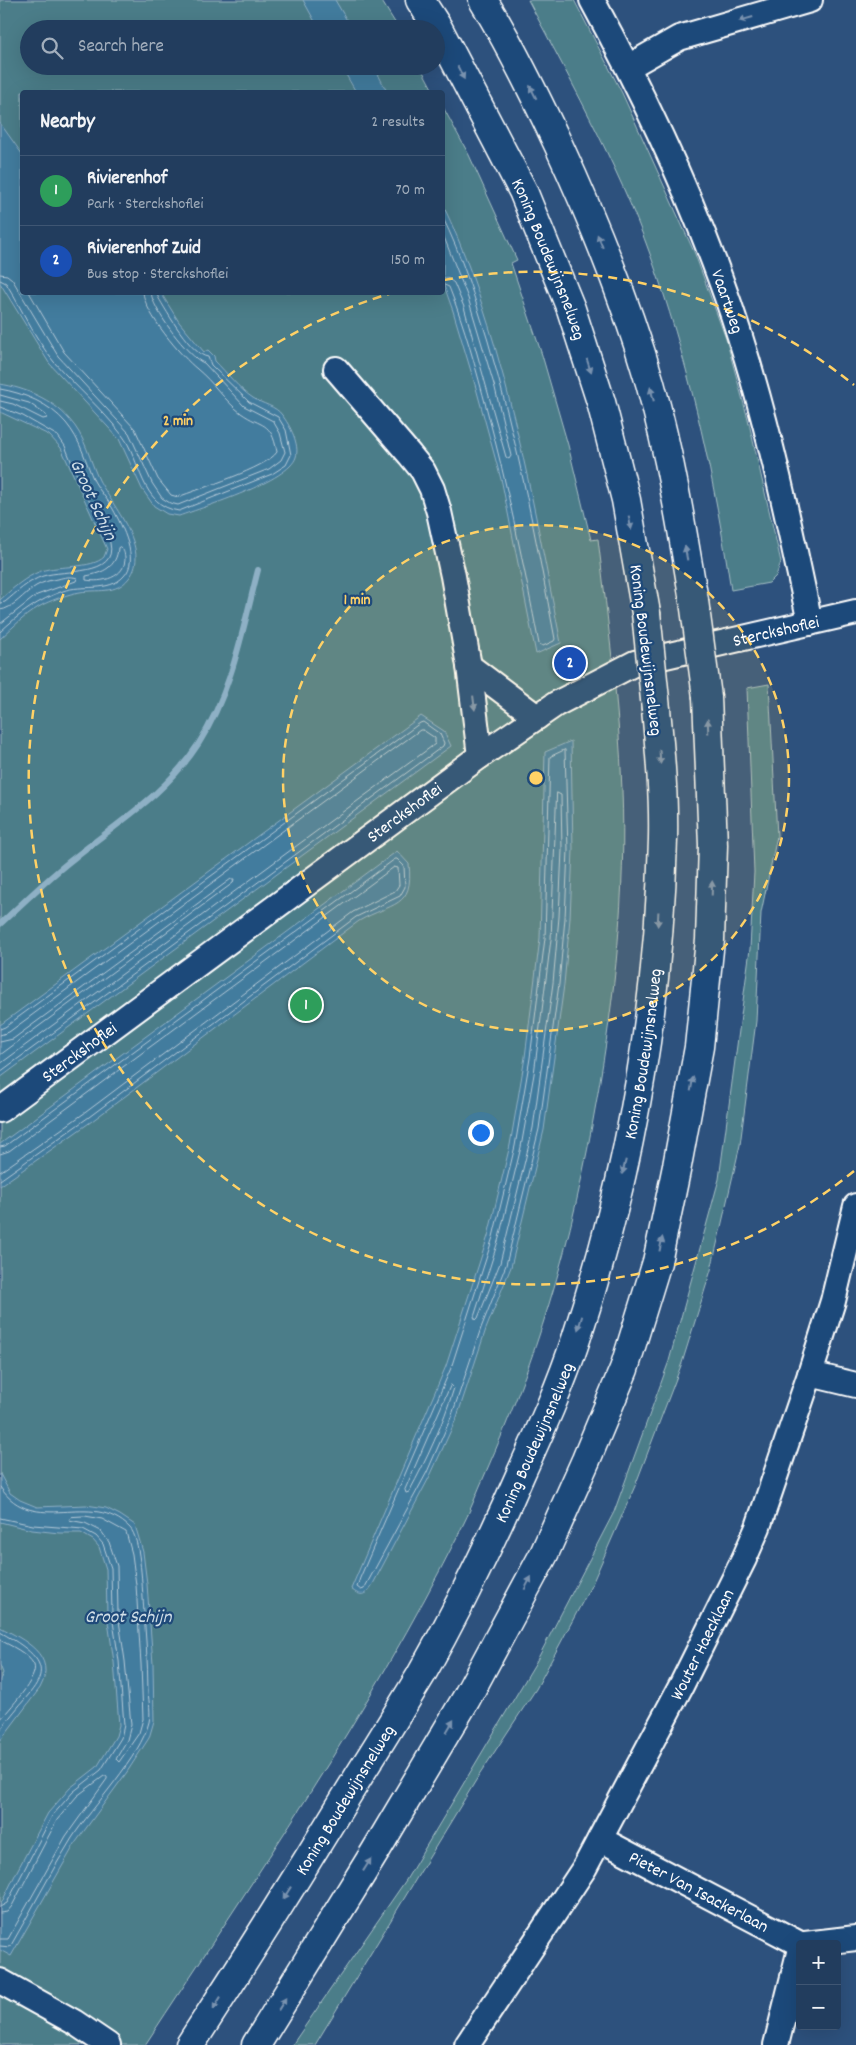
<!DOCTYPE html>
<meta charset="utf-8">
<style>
:root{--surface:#223d5e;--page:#2e4867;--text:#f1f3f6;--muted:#a2aebc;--line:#3f5673;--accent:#ffd166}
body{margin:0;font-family:Dekko,sans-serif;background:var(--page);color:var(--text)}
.controls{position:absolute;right:15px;bottom:15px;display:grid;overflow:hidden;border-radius:5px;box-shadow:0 5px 20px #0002}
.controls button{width:45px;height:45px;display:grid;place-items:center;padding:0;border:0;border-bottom:1px solid var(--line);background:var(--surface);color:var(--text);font:25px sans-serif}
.you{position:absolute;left:480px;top:1132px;width:18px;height:18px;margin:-12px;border:4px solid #fff;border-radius:50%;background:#1a73e8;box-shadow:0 0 0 8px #1a73e833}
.badge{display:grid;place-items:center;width:32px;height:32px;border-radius:50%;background:var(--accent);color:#fff;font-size:16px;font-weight:700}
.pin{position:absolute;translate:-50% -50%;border:2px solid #fff;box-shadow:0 1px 5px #0006}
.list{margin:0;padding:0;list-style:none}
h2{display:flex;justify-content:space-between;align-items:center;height:65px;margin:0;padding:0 20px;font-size:21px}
h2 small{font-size:16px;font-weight:400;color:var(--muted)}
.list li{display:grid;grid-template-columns:32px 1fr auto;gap:15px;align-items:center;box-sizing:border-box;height:70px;padding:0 20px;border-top:1px solid var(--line)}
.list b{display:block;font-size:19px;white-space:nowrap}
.list p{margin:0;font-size:16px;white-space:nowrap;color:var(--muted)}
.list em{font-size:16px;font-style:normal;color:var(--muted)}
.icon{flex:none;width:28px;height:28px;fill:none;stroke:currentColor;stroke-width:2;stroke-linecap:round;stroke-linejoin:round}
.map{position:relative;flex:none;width:856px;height:2045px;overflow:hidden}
.search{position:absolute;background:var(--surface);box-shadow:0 5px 20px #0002;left:20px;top:20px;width:425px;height:55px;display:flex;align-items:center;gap:12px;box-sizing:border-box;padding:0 18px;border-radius:28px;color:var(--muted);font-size:19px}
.panel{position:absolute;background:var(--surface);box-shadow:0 5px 20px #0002;left:20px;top:90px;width:425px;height:205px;border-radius:5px}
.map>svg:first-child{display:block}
.green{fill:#4b7d89;stroke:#a5bec4}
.water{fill:#437b9e;stroke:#8eb0c5}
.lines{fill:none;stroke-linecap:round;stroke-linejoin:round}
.shore{stroke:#b4cad8;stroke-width:1}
.stream{stroke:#8eb0c5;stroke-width:6}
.minor-casing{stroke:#fff;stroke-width:28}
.highway-casing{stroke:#fff;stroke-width:31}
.minor{stroke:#1f4a7a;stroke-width:24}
.highway{stroke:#1f4a7a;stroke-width:28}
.highway-bridge-casing{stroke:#fff;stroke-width:31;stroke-linecap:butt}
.highway-bridge{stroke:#1f4a7a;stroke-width:28}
.oneway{fill:#7992af}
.ring{fill:none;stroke:#ffd166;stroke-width:2.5;stroke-dasharray:9 6}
.labels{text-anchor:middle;stroke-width:4.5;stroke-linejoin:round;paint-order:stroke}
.street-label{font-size:18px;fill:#fff;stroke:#1f4a7a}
.water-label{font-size:19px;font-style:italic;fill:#d0dee7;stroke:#1f4a7a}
.centre{fill:#ffd166;stroke:#1f4a7a;stroke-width:2.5}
.ring-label{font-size:15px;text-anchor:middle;font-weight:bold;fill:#ffd166;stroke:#1f4a7a;stroke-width:4.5;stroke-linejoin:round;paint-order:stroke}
</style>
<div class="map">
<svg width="856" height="2045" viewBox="0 0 856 2045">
<rect width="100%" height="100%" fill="#2d517d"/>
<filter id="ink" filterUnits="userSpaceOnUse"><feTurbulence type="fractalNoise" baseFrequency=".02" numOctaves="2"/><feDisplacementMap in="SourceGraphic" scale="10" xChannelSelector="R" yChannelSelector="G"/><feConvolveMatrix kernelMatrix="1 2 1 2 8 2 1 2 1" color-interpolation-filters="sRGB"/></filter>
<g filter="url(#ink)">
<g class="green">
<path d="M0,0H381L399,29H29V66H420L434,92H22V292H442L443,107L469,155L517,260L511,263L542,355L568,445L591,540L598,539C608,622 619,706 622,790C626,893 615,996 597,1098C585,1167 570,1237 549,1304C532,1361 510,1417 486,1472C477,1492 470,1512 460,1531C370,1712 255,1877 145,2045H0Z"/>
<path d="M528,0H574L622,93L695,254L726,339L748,419L781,562L776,576L769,583L731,590C715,483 692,376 657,274C625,178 575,89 528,0Z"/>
<path d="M769,684L777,836L761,913L756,1021L740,1145L711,1270L682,1363L635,1486L592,1584L536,1689L478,1777L315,2045H292L406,1880L536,1662L614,1512L669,1361L719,1179L750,949L754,872L747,688Z"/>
</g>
<g class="water">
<path d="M303,0H335L352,29H319Z"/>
<path d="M341,66H374L387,92H356Z"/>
<path d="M0,123L22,154V292L161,293L179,322L204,352L208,350L214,356L215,361C227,373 239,389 253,398C262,404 276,406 282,415C290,425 300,445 296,457C289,481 204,507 179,516L167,514L154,506L142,489L119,439L49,363L0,283Z"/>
<path d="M443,205C464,249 480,296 494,343C523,442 541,543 561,643L536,654L502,483L476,388L453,311L443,283Z"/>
<path d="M0,384C25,388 52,399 69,419C86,437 89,459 99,480C112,505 152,550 129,578C116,595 97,589 80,592C68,594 55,599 44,604C28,612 13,627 0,639V600C12,589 25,577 41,571C59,565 92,569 104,557L107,549L61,448L49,435L0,412Z"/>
<path d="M421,716L444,731L451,746L0,1078V1025Z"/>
<path d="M571,741L573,850L570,918L564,985L544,1130L511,1267L486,1329L457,1417L431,1474L373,1584C366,1595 362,1598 351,1589L446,1366L488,1236L510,1145L525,1057L540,938L545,752Z"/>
<path d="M397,851L409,864C414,909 392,902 359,921L92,1121L0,1186V1144Z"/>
<path d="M0,1474L10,1493L20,1500L37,1507L86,1505L106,1508L120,1515L135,1525L143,1552L147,1584L153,1664L154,1721L149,1738L127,1772L76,1842L11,1956L0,1950V1906L17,1871L48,1813L70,1788L97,1767L116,1736L119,1725L114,1662L107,1615L106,1569L99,1547L93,1540L81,1533H59L32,1530L0,1522Z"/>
<path d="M0,1627C24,1640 58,1655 40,1688L0,1741V1680L3,1673L0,1665Z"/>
</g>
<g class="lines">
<g class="shore">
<path d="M442,216C462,256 475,299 488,341C517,439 536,539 555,639L554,641L543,646L539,644C524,566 508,488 487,410C476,369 465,327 449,287L442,284"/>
<path d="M442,232L468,298L495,388L511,456L509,459L506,457L464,307L454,283L449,279L442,277"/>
<path d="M0,274L7,275L12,279L58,356L129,433L152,483L162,498L170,503L178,505L269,469L281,460L285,452L280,433L273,421L244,406L204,363C189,358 151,308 151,292"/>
<path d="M0,280L6,283C22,309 35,339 54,362C76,387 102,409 122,435C141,459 140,506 179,511L272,474L286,465L291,455L286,430L278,417L249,402L211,365L208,357C191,355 167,312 158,297L157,292"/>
<path d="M29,292L64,352L135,429L158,479L171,495L178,497C198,489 267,468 277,452C271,420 262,428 241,413C224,400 213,382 197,369C182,357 144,313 143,292"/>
<path d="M0,389C24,393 50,404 66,423C81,441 85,460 94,481C99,491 108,499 113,509C122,526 140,560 124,576C109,593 82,584 63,591C38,600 19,614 0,632"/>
<path d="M0,395L29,403L46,415L47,418L43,419L13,404L0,401"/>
<path d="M0,407L23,416L58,436L65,446L78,478L110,543C118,577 64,569 43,576C28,581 16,593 5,602L0,603"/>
<path d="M120,547C124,550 124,552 125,557C126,578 101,583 86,580V576C103,573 117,567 118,548Z"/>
<path d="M0,610C13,609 24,593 36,586C43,582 50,580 58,579C64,577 72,576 77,578L76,581L37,595L0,624"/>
<path d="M565,750L568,850L565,918L559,984L539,1129L506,1265L481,1328L452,1415L427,1472L364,1589L361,1590L357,1587L360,1578L451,1368L493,1237L515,1146L530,1058L545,938L550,757Z"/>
<path d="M557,793L561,795L562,850L559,917L553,983L533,1128L500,1263L478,1318L476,1320L474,1317L499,1238L521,1147L534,1074L551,939Z"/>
<path d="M0,1029L5,1027L420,723L423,722L440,734L444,743L443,746L0,1072"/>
<path d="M0,1035L9,1032L420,730H423L435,738V744L0,1064"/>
<path d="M0,1042L13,1039L231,879H234L233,883L0,1055"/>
<path d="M0,1147L5,1146L395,859H397L404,866L405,887L400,896L356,917L89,1117L0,1180"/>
<path d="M0,1154L9,1151L394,867L398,868L399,885L395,891L353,912L86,1112L0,1172"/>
<path d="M451,1385L454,1388C443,1424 427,1459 409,1492L406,1493L405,1490Z"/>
<path d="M0,1487C34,1538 91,1488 130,1528C140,1538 142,1583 143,1598C145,1629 148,1661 148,1692C149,1702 151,1713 149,1722C141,1756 92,1807 72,1838C50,1873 31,1911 10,1947L0,1946"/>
<path d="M85,1516L102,1519L126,1532L132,1554L136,1585L141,1664L143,1719L139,1733L119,1762L116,1759L127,1740L131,1725L125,1661L118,1614L117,1566L109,1542L101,1531L85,1523L69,1520L71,1517Z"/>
<path d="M0,1518L33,1525L83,1529L96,1536L103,1544L111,1568L112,1615L119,1661L124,1725L121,1738L101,1770L73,1792L52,1816L7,1903L0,1907"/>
<path d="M0,1632C73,1672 31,1683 0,1731"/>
<path d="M0,1640C11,1646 28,1653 34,1665C39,1678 8,1710 0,1720"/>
<path d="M0,1913L7,1912L12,1906L57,1820L77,1796L104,1776H107V1779L66,1836L8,1939H0"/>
</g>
<path class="stream" d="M0,924C24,902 48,878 74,858C120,821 167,793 199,743C232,691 243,628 258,570"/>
<defs>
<g id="minor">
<path id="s1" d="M592,0C641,90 685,182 720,278C761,389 786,507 810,623"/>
<path d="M628,67L679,38L810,0"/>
<path d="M336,369L410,455L423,471L432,489L439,512L453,576L469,666L480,756"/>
<path d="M469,666L537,717"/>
<path id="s2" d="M0,1110L480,756L556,704L635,663L856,612"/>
<path d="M810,1374L856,1385"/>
<path id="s3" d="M600,1839L800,1944"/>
<path d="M805,1944L856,1938"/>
<path d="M0,1981L74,2022L108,2045"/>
<path id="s4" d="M467,2045L585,1867L681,1686L744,1559L758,1527L810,1374L833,1301L856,1206"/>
<path d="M776,2045L800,1949"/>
</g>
<g id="highway">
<path id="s5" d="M420,0L438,28L523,191L571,309L601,402L626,500L646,613"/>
<path d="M483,0C511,46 535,95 558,144C594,222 626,301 650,383C670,455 682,528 694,601"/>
<path id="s6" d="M190,2045C248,1956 305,1865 360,1774C381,1741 401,1708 421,1675C458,1610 491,1542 521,1473C541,1429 561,1385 576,1339C629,1178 659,1009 663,839C664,796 660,752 656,709"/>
<path d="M256,2045L375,1852L466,1699L544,1554L586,1460L624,1369L657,1262L677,1166L699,1047L710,940L713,845L707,697"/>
</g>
</defs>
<use href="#minor" class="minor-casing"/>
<use href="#highway" class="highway-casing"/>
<use href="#minor" class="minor"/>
<use href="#highway" class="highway"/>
<defs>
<g id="highway-bridge">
<path d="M694,601L707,697"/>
<path d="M646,613L656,709"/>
</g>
</defs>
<use href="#highway-bridge" class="highway-bridge-casing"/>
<use href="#highway-bridge" class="highway-bridge"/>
</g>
<defs><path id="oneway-solid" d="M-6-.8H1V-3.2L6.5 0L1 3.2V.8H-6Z" transform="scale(1.25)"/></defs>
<g class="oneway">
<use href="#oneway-solid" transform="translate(746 19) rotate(164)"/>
<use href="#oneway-solid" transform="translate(461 73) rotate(63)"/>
<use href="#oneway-solid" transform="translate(533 92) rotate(-117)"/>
<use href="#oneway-solid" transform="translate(600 241) rotate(-112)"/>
<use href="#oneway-solid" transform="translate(589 366) rotate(72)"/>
<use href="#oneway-solid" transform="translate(652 394) rotate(-104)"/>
<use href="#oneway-solid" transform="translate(630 523) rotate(80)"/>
<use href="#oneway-solid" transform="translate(686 553) rotate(-100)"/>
<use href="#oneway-solid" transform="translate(474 703) rotate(83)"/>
<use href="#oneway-solid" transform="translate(708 726) rotate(-92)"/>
<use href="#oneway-solid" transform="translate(660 757) rotate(86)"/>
<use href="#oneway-solid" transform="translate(712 888) rotate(-88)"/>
<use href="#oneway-solid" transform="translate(658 919) rotate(93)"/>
<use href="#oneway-solid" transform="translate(692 1084) rotate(-80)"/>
<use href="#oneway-solid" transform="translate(624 1167) rotate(104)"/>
<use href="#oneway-solid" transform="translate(661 1244) rotate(-78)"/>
<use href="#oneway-solid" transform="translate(580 1323) rotate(107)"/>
<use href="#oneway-solid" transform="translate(528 1583) rotate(-62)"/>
<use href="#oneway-solid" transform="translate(450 1726) rotate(-59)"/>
<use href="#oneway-solid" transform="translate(367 1865) rotate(-58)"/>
<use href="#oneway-solid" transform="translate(287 1893) rotate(122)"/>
<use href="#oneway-solid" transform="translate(217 2003) rotate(122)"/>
<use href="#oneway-solid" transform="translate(282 2004) rotate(-58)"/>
</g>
</g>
<circle cx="536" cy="778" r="253" fill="#ffd166" fill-opacity=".12"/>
<g class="ring">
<circle cx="536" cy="778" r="253"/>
<path d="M854 1171A506 506 0 1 1 392 293M444 280A506 506 0 0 1 854 385"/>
</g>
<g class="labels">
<g class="street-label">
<text dy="6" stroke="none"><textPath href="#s5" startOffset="290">Koning Boudewijnsnelweg</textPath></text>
<text dy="6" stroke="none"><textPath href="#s1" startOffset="331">Vaartweg</textPath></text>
<text dy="6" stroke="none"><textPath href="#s2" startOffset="922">Sterckshoflei</textPath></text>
<text transform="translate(647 650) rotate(83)" y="6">Koning Boudewijnsnelweg</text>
<text dy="6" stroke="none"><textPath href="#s2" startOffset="502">Sterckshoflei</textPath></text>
<text dy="6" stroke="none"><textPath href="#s2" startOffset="98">Sterckshoflei</textPath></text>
<text dy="6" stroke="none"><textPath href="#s6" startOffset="1100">Koning Boudewijnsnelweg</textPath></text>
<text dy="6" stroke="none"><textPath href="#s6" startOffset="695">Koning Boudewijnsnelweg</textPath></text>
<text dy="6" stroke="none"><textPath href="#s4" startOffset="465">Wouter Haecklaan</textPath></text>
<text dy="6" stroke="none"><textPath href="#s6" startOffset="290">Koning Boudewijnsnelweg</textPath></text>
<text dy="6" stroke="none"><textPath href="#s3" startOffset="112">Pieter Van Isackerlaan</textPath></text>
</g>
<g class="water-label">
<text transform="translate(95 499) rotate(65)" y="7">Groot Schijn</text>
<text x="128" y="1622">Groot Schijn</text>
</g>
</g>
<circle cx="536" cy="778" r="8" class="centre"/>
<g class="ring-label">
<text x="178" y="425">2 min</text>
<text x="357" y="604">1 min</text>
</g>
</svg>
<div class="controls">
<button>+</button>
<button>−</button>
</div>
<div class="you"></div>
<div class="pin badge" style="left:306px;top:1005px;background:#2e9e5b">1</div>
<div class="pin badge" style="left:570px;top:663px;background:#1a4fb4">2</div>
<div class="search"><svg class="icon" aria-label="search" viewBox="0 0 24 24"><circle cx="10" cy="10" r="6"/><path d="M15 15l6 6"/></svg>Search here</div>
<section class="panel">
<h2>Nearby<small>2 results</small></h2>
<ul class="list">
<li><span class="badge" style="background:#2e9e5b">1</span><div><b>Rivierenhof</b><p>Park · Sterckshoflei</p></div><em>70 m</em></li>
<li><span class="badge" style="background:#1a4fb4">2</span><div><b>Rivierenhof Zuid</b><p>Bus stop · Sterckshoflei</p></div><em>150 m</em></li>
</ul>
</section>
</div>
